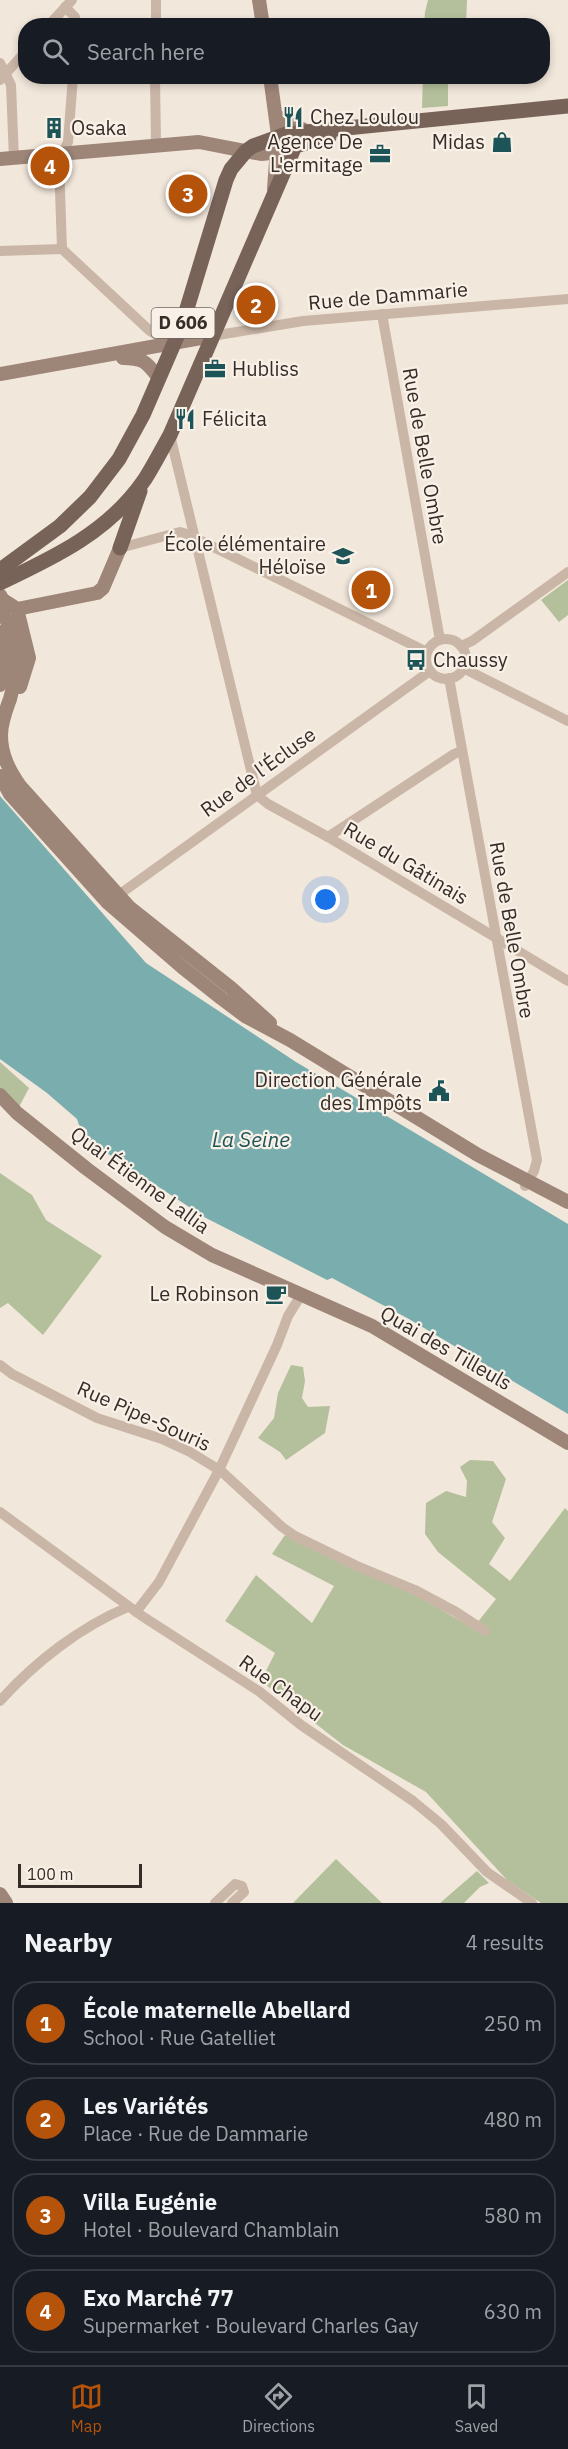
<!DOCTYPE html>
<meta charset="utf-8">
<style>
:root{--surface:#171b24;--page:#20242c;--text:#f1f3f6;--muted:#9ea1a6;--line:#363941;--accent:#b45309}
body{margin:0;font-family:"IBM Plex Sans",sans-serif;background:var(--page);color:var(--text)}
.scale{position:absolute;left:18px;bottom:15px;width:124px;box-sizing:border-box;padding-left:6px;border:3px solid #362c28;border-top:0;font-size:16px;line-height:21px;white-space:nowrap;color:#362c28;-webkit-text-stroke:4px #f9f1e7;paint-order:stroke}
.you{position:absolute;left:326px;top:900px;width:21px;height:21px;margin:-15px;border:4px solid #fff;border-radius:50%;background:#1a73e8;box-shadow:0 0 0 9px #1a73e833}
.badge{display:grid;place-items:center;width:39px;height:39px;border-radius:50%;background:var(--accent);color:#fff;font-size:20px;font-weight:700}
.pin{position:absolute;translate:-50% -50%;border:3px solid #fff;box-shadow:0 2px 6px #0006}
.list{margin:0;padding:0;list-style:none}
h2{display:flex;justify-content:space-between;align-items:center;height:78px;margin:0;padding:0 24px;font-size:26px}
h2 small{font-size:20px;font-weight:400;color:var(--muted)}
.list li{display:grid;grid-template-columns:39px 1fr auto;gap:18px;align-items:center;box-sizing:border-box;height:84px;margin:0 12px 12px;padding:0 12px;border:2px solid var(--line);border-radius:24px}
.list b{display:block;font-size:22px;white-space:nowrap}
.list p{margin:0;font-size:20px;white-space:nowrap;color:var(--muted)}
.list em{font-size:20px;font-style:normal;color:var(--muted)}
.icon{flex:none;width:33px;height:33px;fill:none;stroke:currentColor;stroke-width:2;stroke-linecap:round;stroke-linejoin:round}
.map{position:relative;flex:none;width:568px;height:1903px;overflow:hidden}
.search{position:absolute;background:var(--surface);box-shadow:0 3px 9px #0003;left:18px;right:18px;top:18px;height:66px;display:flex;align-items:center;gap:15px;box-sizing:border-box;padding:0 21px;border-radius:24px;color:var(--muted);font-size:22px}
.sheet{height:462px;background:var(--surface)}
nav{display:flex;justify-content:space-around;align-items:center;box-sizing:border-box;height:84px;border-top:2px solid var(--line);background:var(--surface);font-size:16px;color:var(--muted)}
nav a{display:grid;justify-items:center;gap:3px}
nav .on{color:var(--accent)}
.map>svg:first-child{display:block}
.green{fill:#b4c09b}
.water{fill:#7aadae}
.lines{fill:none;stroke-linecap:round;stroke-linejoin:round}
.street{stroke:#cab6a7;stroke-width:10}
.secondary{stroke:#9d8578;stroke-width:14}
.primary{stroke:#786359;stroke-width:15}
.labels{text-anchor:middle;stroke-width:4.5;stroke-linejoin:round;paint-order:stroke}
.shield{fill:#f9f1e7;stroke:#706761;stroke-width:1.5}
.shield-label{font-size:18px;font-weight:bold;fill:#362c28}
.poi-label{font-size:20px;fill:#362c28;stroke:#f9f1e7;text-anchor:start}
.street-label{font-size:20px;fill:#362c28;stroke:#f9f1e7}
.water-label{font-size:21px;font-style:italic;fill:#1d5457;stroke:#f9f1e7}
</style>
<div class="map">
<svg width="568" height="1903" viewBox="0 0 568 1903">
<rect width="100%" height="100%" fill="#f2e7db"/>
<g class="green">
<path d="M428,0H467L466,25H424L425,12Z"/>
<path d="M423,77H448V106L422,108Z"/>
<path d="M568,580V615L559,622L541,600Z"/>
<path d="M0,1062L29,1088L19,1107L0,1089Z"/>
<path d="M0,1173L32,1195L46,1220L102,1256L43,1335L8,1303L0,1308Z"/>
<path d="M291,1365L303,1367L305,1381L302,1398L308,1407L330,1406L325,1433L286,1460L280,1452L258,1438L274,1418L278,1393Z"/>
<path d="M470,1460L493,1461L506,1479L492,1522L505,1538L489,1564L510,1581L565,1508L568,1511V1903H541L507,1880L426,1792L343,1745L261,1681L275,1653L225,1621L256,1575L312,1623L334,1586L272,1554L285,1535L412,1593L473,1628L496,1599L438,1552L425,1534L426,1503L446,1491L466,1497L467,1481L460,1467Z"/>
<path d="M336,1859L382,1903H293Z"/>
<path d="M477,1871L489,1883L480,1887L464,1903H440Z"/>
</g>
<path class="water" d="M0,796L146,963L296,1062L568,1224V1414L409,1319L332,1278L327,1280L206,1218L84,1138L87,1130L79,1125L77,1119L47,1093L0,1059Z"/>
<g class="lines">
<g class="street">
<path d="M156,0V26"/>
<path d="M65,7L75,17L77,26"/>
<path d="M48,26L72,0"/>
<path d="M0,63L11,85L14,159"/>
<path d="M155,76L156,145"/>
<path d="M0,80L26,51"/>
<path d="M62,249L59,161L68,142L73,76"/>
<path d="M62,249L150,331L174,344"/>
<path d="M0,251L62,249"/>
<path d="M382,314L440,640"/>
<path d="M212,336L303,321L568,299"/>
<path d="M170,435L257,795"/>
<path d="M120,548L180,532L187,534L427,652"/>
<circle cx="446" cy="659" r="20"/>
<path d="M461,646L472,641L568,572"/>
<path d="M463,668L568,721"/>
<path d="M449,678L537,1160L534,1171L525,1186"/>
<path d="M257,795L268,804L328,837L568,981"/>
<path d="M328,837L454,754L461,751"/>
<path d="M113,899L430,671"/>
<path d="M0,1365L12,1374L97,1418L162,1439L190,1452L221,1471L282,1527L295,1536L357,1566L415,1590L456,1612L485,1631"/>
<path d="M0,1512L142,1616L260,1692L301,1725L413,1801L441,1824L487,1872L532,1903"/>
<path d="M136,1612L159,1582L219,1470L277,1345L288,1316L301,1295"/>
<path d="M0,1701C35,1662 80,1627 128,1607"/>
<path d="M215,1903L235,1884L242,1886L244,1892L232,1903"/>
</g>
<g class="secondary">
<path d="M259,0L263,26"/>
<path d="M270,76L278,135L274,189"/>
<path d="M276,116L306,131"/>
<path d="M0,159L199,142L261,154L271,153L295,146"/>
<path d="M123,358C144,358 146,362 159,378"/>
<path d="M0,374L212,336"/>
<path d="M0,595L3,600L17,609L29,658L20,687"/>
<path d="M17,609L97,593L103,588L120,548"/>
<path d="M0,610C20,637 19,668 10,699C6,710 1,722 1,735C1,755 9,770 20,786L129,907L231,988L270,1023"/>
<path d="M0,632C7,651 5,666 0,685"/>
<path d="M0,776L10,794L27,813L108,903L182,967L221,998L245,1016L290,1040L478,1155L568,1202"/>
<path d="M0,1095L17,1113L87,1169L165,1227L212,1255L372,1326L568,1443"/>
<path d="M0,1894L6,1903"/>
</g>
<g class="primary">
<path d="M120,548L140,491"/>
<path d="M0,570L60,526L90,497L119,459L143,415L182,325L226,180L231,169L246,151L253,146L286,134L568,106"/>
<path d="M0,583C55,557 110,531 145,479C154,465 162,449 170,435L295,146L329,137"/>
</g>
</g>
<defs>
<symbol id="restaurant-bare" viewBox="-9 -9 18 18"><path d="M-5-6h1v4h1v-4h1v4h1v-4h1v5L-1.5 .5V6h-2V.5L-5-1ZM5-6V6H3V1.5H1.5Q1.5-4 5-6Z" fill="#1d5457" stroke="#f9f1e7" stroke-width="2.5" paint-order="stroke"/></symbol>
<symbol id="building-bare" viewBox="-9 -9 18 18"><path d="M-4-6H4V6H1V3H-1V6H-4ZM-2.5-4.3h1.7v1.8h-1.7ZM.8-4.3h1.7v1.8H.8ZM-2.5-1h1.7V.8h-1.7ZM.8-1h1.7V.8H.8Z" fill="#1d5457" stroke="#f9f1e7" stroke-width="2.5" paint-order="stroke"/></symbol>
<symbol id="shop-bare" viewBox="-9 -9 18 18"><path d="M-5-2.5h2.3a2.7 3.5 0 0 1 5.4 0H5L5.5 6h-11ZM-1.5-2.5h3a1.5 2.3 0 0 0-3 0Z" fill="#1d5457" stroke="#f9f1e7" stroke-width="2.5" paint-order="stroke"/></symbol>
<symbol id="office-bare" viewBox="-9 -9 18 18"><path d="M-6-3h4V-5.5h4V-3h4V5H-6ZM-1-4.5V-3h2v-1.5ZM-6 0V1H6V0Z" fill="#1d5457" stroke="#f9f1e7" stroke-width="2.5" paint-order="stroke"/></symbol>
<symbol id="school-bare" viewBox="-9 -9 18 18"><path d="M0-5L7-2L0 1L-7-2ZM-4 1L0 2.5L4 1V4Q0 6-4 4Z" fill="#1d5457" stroke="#f9f1e7" stroke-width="2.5" paint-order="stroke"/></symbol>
<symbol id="bus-bare" viewBox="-9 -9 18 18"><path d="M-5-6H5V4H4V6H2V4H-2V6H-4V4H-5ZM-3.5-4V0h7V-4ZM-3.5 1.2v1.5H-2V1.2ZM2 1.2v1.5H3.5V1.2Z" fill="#1d5457" stroke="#f9f1e7" stroke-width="2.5" paint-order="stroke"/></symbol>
<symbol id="civic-bare" viewBox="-9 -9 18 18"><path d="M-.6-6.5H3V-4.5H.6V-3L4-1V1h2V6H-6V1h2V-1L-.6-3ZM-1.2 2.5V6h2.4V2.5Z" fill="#1d5457" stroke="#f9f1e7" stroke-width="2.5" paint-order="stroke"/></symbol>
<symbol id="cafe-bare" viewBox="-9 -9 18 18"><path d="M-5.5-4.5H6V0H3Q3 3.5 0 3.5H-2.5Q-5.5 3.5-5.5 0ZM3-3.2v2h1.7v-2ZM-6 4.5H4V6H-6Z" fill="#1d5457" stroke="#f9f1e7" stroke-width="2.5" paint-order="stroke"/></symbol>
</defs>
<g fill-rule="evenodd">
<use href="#restaurant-bare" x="278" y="102" width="30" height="30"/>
<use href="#building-bare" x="39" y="113" width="30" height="30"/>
<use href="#shop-bare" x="487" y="127" width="30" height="30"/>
<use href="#office-bare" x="365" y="139" width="30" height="30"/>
<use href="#office-bare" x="200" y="354" width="30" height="30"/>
<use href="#restaurant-bare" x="170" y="404" width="30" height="30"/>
<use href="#school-bare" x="328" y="541" width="30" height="30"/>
<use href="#bus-bare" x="401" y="645" width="30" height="30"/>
<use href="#civic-bare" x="424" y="1076" width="30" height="30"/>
<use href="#cafe-bare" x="261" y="1279" width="30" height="30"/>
</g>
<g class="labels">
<rect class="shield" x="151.5" y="308" width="63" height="30" rx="4.5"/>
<g class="shield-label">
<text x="183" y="329">D 606</text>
</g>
<g class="poi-label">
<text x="310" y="124">Chez Loulou</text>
<text x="71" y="135">Osaka</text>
<text x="363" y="149" text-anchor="end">Agence De<tspan x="363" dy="23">L'ermitage</tspan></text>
<text x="485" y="149" text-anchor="end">Midas</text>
<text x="232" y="376">Hubliss</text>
<text x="202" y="426">Félicita</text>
<text x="326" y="551" text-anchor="end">École élémentaire<tspan x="326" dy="23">Héloïse</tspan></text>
<text x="433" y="667">Chaussy</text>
<text x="422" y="1087" text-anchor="end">Direction Générale<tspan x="422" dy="23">des Impôts</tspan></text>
<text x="259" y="1301" text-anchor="end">Le Robinson</text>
</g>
<g class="street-label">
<text transform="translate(388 296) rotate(-5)" y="7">Rue de Dammarie</text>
<text transform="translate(425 456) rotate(80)" y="7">Rue de Belle Ombre</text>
<text transform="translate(258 772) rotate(-36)" y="7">Rue de l'Écluse</text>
<text transform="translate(406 863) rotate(31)" y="7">Rue du Gâtinais</text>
<text transform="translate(512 930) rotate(80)" y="7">Rue de Belle Ombre</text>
<text transform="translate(140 1180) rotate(36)" y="7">Quai Étienne Lallia</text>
<text transform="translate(446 1348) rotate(30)" y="7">Quai des Tilleuls</text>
<text transform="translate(144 1416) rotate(24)" y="7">Rue Pipe-Souris</text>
<text transform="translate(281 1688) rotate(36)" y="7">Rue Chapu</text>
</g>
<g class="water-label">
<text x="251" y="1147">La Seine</text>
</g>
</g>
</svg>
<div class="scale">100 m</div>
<div class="you"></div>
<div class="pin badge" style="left:371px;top:590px">1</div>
<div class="pin badge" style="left:256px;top:305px">2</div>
<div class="pin badge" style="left:188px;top:194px">3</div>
<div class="pin badge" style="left:50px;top:166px">4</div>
<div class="search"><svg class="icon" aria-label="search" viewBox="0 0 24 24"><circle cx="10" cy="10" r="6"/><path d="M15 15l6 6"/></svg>Search here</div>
</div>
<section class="sheet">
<h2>Nearby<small>4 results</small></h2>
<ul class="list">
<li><span class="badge">1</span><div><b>École maternelle Abellard</b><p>School · Rue Gatelliet</p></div><em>250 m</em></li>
<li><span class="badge">2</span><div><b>Les Variétés</b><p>Place · Rue de Dammarie</p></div><em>480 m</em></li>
<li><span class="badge">3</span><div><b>Villa Eugénie</b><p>Hotel · Boulevard Chamblain</p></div><em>580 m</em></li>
<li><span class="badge">4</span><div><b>Exo Marché 77</b><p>Supermarket · Boulevard Charles Gay</p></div><em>630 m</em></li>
</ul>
</section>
<nav>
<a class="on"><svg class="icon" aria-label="map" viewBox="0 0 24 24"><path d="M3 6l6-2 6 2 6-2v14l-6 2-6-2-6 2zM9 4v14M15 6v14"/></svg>Map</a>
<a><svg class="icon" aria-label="directions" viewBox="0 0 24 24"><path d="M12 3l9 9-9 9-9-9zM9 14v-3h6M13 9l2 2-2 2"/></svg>Directions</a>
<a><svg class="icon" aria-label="saved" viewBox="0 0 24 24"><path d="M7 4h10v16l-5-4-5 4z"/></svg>Saved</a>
</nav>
